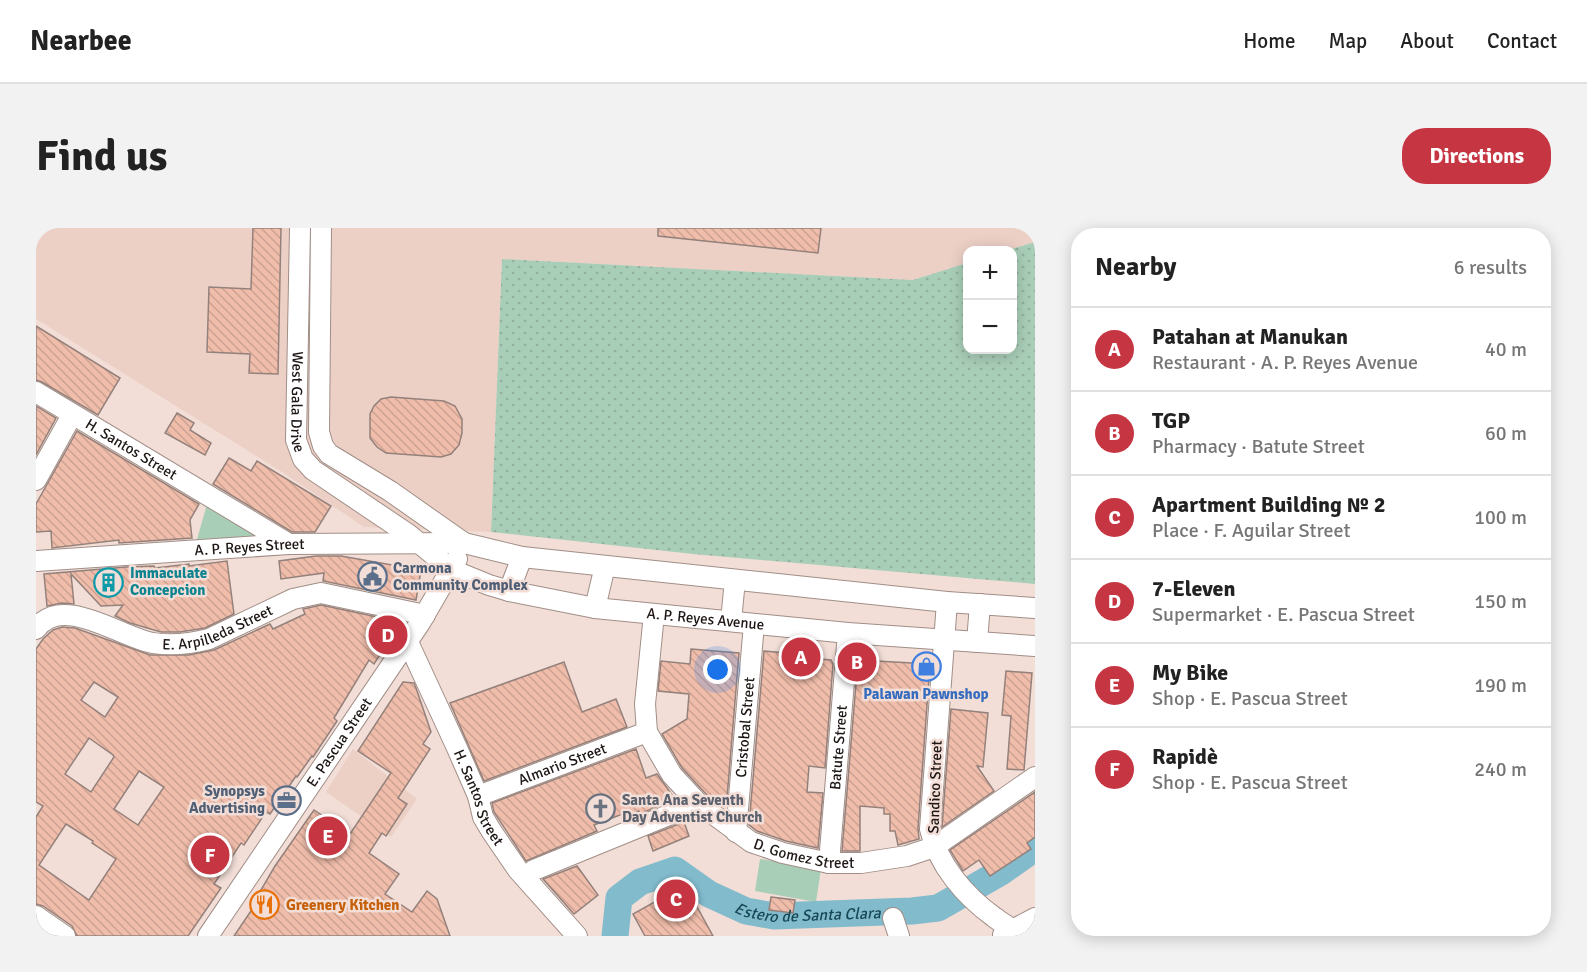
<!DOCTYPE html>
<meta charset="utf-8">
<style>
:root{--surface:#fff;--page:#f2f2f2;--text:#222;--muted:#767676;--line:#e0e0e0;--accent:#c53542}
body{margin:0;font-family:Signika,sans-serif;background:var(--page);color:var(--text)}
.controls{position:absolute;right:18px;top:18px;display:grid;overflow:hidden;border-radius:12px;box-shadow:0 3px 15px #0003}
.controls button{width:54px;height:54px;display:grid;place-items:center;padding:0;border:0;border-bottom:2px solid var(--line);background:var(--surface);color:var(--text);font:30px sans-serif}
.you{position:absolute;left:682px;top:442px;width:21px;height:21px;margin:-15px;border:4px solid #fff;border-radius:50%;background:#1a73e8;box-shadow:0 0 0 9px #1a73e833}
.badge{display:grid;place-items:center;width:39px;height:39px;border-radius:50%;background:var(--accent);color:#fff;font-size:20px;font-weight:700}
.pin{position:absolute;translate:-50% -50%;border:3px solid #fff;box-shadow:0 2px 6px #0006}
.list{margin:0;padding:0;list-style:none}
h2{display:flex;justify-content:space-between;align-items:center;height:78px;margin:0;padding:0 24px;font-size:26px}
h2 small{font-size:20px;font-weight:400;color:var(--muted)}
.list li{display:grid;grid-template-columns:39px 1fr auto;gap:18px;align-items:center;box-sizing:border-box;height:84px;padding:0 24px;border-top:2px solid var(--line)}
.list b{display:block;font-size:22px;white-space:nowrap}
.list p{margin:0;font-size:20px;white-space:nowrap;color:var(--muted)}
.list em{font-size:20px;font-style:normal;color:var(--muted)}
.map{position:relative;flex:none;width:999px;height:708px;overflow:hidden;border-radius:24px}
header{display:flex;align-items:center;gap:36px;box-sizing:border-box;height:84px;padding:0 30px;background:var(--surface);border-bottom:2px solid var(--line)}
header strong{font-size:28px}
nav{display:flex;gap:33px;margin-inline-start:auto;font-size:21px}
.intro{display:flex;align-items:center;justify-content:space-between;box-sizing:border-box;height:144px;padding:0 36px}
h1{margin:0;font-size:42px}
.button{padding:15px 27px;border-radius:24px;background:var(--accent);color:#fff;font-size:21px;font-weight:700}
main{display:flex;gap:36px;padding:0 36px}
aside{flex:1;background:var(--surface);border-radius:24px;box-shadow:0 3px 15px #0003}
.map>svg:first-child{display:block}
.built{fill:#ecd0c6}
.grass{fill:url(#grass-dots)}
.park{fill:#a9ceb8}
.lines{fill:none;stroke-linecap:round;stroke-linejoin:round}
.river{stroke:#82bbcc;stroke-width:27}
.building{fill:url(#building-back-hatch);stroke:#94817b;stroke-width:1.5;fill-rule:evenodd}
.minor-casing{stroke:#a18e87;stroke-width:22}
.minor{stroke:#fff;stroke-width:20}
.labels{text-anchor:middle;stroke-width:5;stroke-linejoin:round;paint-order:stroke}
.street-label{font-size:15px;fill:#1d1614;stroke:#f2ded7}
.service-label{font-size:15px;font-weight:bold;fill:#4e5e75;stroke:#f2ded7;text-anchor:start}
.culture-label{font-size:15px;font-weight:bold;fill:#0d838f;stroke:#f2ded7;text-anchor:start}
.shop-label{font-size:15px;font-weight:bold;fill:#366cbe;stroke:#f2ded7}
.worship-label{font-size:15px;font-weight:bold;fill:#5b616d;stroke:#f2ded7;text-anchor:start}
.food-label{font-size:15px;font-weight:bold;fill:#c56008;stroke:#f2ded7;text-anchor:start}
.water-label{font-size:16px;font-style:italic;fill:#184956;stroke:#f2ded7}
</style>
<header>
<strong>Nearbee</strong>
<nav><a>Home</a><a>Map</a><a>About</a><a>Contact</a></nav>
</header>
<div class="intro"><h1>Find us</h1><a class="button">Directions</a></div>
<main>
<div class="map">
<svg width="999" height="708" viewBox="0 0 999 708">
<defs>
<pattern id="grass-dots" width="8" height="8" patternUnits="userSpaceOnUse" patternTransform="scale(1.5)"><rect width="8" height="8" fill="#a9ceb8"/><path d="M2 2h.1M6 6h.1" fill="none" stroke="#91b09d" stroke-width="1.8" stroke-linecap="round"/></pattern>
<pattern id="building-back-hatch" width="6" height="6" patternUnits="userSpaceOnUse" patternTransform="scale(1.5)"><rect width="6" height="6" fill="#f0bdab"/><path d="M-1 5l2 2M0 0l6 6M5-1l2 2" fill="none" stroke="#cda292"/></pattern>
</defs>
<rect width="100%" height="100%" fill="#f2ded7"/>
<g class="built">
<path d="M0,0H999V14L972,22H932L931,35L877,52L466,31L455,304L328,299L246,244L0,91Z"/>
<path d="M317,521L381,571L355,609L290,564Z"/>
</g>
<path class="grass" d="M999,14V356L657,326L455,304L466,31L877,52L931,35L932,122H976V22H972Z"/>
<g class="park">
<path d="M171,276L221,305L217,313L160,315Z"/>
<path d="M724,631L785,641L780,674L719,663Z"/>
</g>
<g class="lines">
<path class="river" id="s1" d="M579,708L583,670L604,654L639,642L673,666L710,683L738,688L876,683L902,680L965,644L999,620"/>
</g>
<g class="building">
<path d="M217,0H245L242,146L213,145L214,126L171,124L173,59L215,61Z"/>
<path d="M622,0H785L782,25L622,8Z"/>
<path d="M0,98L84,150L62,187L6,154L0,152Z"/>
<path d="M355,169L408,173L419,178L426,191V205L423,217L415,226L405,229L350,225L341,219L334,210V186L338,178L345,171Z"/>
<path d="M0,178L20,190L0,227Z"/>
<path d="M141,185L158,195L154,202L175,215L169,227L129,205Z"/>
<path d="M41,203L163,276L154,292L156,310L83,315V312L16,320L15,303L0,304V276Z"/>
<path d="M193,230L215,243L221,233L295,278L279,304H256L177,256Z"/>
<path d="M280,328H305L385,342L380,372L287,353L288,345L245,351L243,333Z"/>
<path d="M191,333L198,386L169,400L144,404H125L94,395L79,388L87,377L65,378L35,346L38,376L26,375L11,378L8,346L90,339L118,338L119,340L153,336V338Z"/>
<path d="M285,377L346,390L343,395L358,405L338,436L333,432L298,490L301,493L277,529L276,528L261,549L260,548L234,586L230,584L208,617L205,615L178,656L185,660L152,708H41L36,698L7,678L0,676V589L7,578L0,574V421L7,411L17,402L26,399L39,400L114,427H153L178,422L234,396L237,401L269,386L267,381ZM58,454L82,469L69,489L45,472ZM53,510L77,527L78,529L55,564L29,546ZM103,543L128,559L102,597L78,581ZM30,596L57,613L56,615L80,631L53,672L3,637Z"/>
<path d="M655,421L703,425L691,570L684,576L670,566L646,540L626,506L651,491L653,466L622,463L625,433L654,436Z"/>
<path d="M728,423L773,427L772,430L795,432L797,436L789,540L773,538L771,564L787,565L782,620L750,613L721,603L713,597Z"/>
<path d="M822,432L894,436L882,600L883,611L862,617L859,603H854V586H848V580L824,578V623H806Z"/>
<path d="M528,434L546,484L580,471L591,499L448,553L414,475Z"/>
<path d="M970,443L996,445L988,542L971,541L975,488L966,487Z"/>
<path d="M367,454L378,455L380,460L395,504L387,516L394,521L362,570L371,576L350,608L346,605L333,625L363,646L349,666L376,684L391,663L401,671L414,708H198L217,680L215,679L239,638L278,582L314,606L355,545L322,523Z"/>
<path d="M915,481L952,485L947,539L941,538L958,563L906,599Z"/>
<path d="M600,521L610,550L621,546L639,571L604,586L603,583L590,588L589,585L558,597L561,603L490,633L458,584L456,575Z"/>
<path d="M999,564V609L991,615L995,621L954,648L943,632L927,643L914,622Z"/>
<path d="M648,594L653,608L617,623L612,608Z"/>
<path d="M541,638L562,667L538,686L507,651Z"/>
<path d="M649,657L677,708H609L597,686Z"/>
<path d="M735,669L759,672L757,685L733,682Z"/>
</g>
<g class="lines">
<defs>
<g id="minor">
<path id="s2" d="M264,0L260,212L267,231L277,242L372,306L416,342L453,357L473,363L559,380L812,405L999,418"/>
<path d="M285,0L283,204L287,218L293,226L354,263L428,315"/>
<path id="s3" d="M0,164L253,316"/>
<path d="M0,252L36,187"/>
<path id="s4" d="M0,333L253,316L428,315L486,329L911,374L999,380"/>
<path d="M473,363L486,329"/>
<path d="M911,374L894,601C902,637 929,668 958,689C967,696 977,701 985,708"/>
<path d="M559,380L569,338"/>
<path id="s5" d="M618,386L609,476L611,504L636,547L662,575L715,614L747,625L793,635H825L871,628L898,619L999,549"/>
<path d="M695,393L699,352"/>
<path id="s6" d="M0,401C26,364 87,411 117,415C136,418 154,416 173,411L257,371L285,365L389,387"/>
<path id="s7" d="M372,414L421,520L442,568L447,589L456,604L482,642L541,708"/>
<path d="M941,414L944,376"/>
<path id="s8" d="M442,568L611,504"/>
<path id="s9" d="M700,604L718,396"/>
<path id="s10" d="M793,635L812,405"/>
<path d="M489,649L498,642L662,575"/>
<path d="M0,688L29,708"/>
<path d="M857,690L863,708"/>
<path d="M967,707L999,690"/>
<path id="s11" d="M172,708L384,395L421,331"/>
</g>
</defs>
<use href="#minor" class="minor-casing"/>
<use href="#minor" class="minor"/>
</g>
<defs>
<symbol id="civic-ring" viewBox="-11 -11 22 22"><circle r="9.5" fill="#f2ded7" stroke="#5c6f8a" stroke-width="1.5"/><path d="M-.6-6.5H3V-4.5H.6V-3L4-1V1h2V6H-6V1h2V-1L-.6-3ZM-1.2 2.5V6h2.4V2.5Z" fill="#5c6f8a"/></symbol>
<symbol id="building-ring" viewBox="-11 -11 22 22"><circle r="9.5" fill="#f2ded7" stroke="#0f9aa8" stroke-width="1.5"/><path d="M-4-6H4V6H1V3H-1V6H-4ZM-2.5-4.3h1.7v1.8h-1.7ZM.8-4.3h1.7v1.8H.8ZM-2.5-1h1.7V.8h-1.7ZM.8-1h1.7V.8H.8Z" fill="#0f9aa8"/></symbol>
<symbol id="shop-ring" viewBox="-11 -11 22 22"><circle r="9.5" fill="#f2ded7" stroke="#3f7fe0" stroke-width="1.5"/><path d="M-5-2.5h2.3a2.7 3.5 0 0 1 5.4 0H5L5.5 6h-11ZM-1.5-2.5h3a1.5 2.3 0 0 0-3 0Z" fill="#3f7fe0"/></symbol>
<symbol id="office-ring" viewBox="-11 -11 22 22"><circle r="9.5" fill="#f2ded7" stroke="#5c6f8a" stroke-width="1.5"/><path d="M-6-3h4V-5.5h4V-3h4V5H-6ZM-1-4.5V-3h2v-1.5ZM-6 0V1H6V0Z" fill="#5c6f8a"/></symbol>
<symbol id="church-ring" viewBox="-11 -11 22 22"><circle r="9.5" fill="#f2ded7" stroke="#6b7280" stroke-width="1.5"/><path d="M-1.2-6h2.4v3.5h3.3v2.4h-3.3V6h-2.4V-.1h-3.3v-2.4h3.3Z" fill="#6b7280"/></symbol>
<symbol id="restaurant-ring" viewBox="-11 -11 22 22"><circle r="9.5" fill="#f2ded7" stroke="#e8710a" stroke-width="1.5"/><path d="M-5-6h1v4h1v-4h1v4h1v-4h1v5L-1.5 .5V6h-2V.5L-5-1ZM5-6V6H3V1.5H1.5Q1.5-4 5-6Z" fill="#e8710a"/></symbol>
</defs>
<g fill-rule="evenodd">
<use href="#civic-ring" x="320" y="332" width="33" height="33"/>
<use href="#building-ring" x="56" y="338" width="33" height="33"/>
<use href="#shop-ring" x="874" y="422" width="33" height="33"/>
<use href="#office-ring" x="234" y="556" width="33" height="33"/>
<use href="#church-ring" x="548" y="564" width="33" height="33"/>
<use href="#restaurant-ring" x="212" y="660" width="33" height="33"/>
</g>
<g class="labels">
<g class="street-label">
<text dy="5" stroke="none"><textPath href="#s2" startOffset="174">West Gala Drive</textPath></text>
<text dy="5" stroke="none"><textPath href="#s3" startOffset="111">H. Santos Street</textPath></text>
<text dy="5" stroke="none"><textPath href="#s4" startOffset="214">A. P. Reyes Street</textPath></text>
<text dy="5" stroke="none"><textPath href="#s2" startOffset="678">A. P. Reyes Avenue</textPath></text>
<text dy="5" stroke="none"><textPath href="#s6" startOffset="194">E. Arpilleda Street</textPath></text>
<text dy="5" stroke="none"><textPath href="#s9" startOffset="105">Cristobal Street</textPath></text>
<text dy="5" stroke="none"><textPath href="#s11" startOffset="234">E. Pascua Street</textPath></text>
<text dy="5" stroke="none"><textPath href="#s10" startOffset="116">Batute Street</textPath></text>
<text dy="5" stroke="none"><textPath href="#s8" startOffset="90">Almario Street</textPath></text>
<text transform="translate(899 559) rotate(-88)" y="5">Sandico Street</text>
<text dy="5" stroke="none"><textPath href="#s7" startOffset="171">H. Santos Street</textPath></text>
<text dy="5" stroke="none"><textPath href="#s5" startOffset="327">D. Gomez Street</textPath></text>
</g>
<g class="service-label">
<text x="357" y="345">Carmona<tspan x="357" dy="17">Community Complex</tspan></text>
<text x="229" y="568" text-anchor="end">Synopsys<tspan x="229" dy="17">Advertising</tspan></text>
</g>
<g class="culture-label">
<text x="94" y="350">Immaculate<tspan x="94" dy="17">Concepcion</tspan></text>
</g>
<g class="shop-label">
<text x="890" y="471">Palawan Pawnshop</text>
</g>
<g class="worship-label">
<text x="586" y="577">Santa Ana Seventh<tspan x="586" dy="17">Day Adventist Church</tspan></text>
</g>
<g class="food-label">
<text x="250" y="682">Greenery Kitchen</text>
</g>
<g class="water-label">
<text dy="6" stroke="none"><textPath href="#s1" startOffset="246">Estero de Santa Clara</textPath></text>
</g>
</g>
</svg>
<div class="controls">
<button>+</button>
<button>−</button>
</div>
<div class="you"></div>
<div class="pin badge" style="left:765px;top:429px">A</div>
<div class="pin badge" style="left:821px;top:434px">B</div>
<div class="pin badge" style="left:640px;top:671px">C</div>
<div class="pin badge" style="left:352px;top:407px">D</div>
<div class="pin badge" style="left:292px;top:608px">E</div>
<div class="pin badge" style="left:174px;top:627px">F</div>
</div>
<aside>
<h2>Nearby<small>6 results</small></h2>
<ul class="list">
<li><span class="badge">A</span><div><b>Patahan at Manukan</b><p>Restaurant · A. P. Reyes Avenue</p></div><em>40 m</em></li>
<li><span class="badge">B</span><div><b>TGP</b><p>Pharmacy · Batute Street</p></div><em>60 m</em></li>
<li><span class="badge">C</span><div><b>Apartment Building № 2</b><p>Place · F. Aguilar Street</p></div><em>100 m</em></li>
<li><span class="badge">D</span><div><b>7-Eleven</b><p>Supermarket · E. Pascua Street</p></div><em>150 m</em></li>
<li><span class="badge">E</span><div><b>My Bike</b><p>Shop · E. Pascua Street</p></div><em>190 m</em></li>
<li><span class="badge">F</span><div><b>Rapidè</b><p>Shop · E. Pascua Street</p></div><em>240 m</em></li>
</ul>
</aside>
</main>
